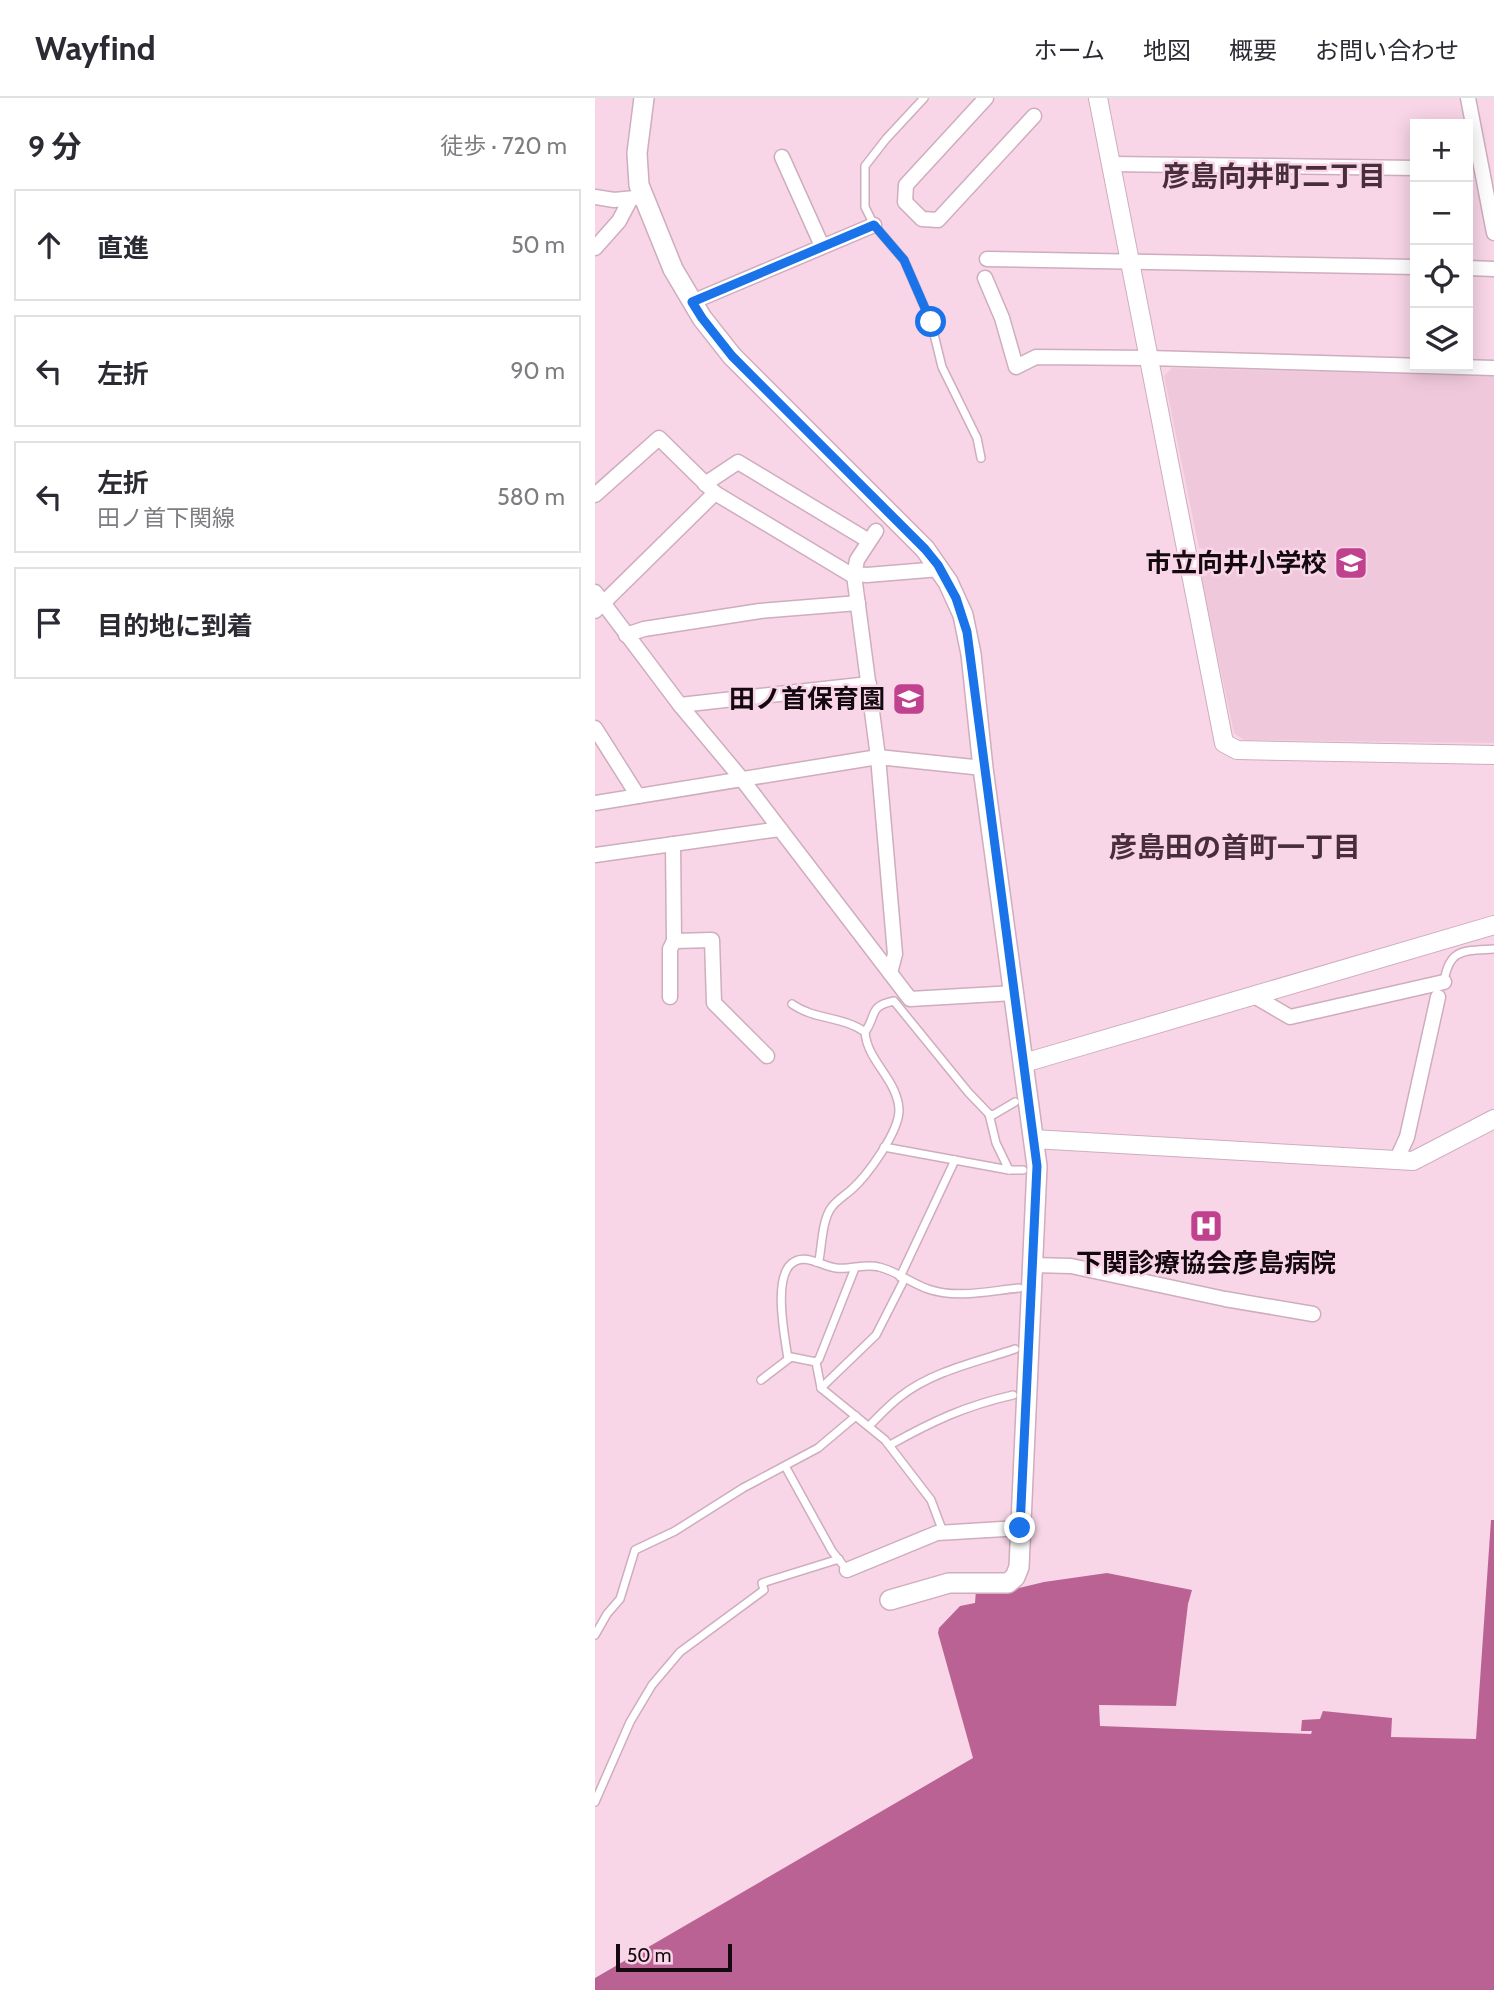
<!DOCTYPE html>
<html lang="ja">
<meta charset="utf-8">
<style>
:root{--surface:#fff;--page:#f2f2f3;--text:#2b2b33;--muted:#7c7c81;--line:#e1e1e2}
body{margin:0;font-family:Cabin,"Noto Sans JP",sans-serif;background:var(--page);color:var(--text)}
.controls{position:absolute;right:21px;top:21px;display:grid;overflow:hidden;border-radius:0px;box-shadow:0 4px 18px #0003}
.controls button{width:63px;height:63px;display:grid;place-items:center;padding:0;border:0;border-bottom:2px solid var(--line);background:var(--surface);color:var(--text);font:35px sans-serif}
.scale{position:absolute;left:21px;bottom:18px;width:116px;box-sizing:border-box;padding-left:7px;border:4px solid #14090f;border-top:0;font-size:19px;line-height:24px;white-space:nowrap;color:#14090f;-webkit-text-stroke:5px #f8d6e7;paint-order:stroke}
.stop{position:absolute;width:21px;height:21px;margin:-16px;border:5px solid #1a73e8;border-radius:50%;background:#fff}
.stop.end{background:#1a73e8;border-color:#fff;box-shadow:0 2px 7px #0008}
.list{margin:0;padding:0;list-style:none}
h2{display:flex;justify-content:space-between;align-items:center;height:91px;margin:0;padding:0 28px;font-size:30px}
h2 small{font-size:23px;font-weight:400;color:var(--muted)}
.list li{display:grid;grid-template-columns:46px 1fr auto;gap:21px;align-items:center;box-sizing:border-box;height:112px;margin:0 14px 14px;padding:0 14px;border:2px solid var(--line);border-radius:0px}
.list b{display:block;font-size:26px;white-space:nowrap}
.list p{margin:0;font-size:23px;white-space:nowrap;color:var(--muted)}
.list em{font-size:23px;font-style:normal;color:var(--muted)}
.icon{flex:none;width:38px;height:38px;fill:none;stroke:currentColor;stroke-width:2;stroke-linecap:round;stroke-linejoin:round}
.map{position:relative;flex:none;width:899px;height:1892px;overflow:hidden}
header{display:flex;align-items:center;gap:42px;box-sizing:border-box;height:98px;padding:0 35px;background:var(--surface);border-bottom:2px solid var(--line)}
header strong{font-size:33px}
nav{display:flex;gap:38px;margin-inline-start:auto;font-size:24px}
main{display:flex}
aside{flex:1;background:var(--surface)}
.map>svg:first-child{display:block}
.built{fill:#f0c8dc}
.water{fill:#bb6294}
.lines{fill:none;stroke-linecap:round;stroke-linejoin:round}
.service-casing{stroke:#ceadbd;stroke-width:10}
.minor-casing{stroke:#ceadbd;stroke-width:17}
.tertiary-casing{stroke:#ceadbd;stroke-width:20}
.secondary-casing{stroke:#ceadbd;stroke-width:22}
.service{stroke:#fff;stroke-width:7}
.minor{stroke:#fff;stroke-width:14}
.tertiary{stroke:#fff;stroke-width:18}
.secondary{stroke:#fff;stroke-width:19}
.route{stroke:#1a73e8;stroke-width:9}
.labels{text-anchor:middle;stroke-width:5;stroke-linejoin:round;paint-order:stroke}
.poi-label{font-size:26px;font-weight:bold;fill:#14090f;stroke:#f8d6e7;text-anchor:end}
.neighbourhood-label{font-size:28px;font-weight:bold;fill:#482e3b;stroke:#f8d6e7}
</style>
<header>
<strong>Wayfind</strong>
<nav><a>ホーム</a><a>地図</a><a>概要</a><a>お問い合わせ</a></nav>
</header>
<main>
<aside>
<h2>9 分<small>徒歩 · 720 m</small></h2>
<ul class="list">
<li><svg class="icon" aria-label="ahead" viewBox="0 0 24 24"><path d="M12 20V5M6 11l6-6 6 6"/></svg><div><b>直進</b></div><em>50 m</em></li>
<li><svg class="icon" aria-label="left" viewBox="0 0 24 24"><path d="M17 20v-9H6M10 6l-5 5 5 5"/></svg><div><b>左折</b></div><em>90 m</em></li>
<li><svg class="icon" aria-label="left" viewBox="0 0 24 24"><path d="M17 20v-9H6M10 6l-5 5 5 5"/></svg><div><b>左折</b><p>田ノ首下関線</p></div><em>580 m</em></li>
<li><svg class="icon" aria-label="arrive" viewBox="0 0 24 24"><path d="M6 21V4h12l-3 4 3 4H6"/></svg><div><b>目的地に到着</b></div></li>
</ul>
</aside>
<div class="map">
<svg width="899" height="1892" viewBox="0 0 899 1892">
<rect width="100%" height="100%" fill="#f8d6e7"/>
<path class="built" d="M577,270L899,278V645L649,642L639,635L606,479L612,477V452L604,450L569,278Z"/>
<path class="water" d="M896,1422H899V1892H0V1880L378,1660L343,1535L344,1530L365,1508L380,1505L381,1492H416L449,1484L512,1475L597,1492L593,1506L581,1608L504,1607L505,1628L716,1636L717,1633H706L707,1622L725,1621L728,1613L797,1620L796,1639L881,1641Z"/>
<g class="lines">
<defs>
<g id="service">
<path d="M329,0L291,41L270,68V109L279,127L309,162L336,224L347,269L382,340L386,360"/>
<path d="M849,884C854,850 869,853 899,851"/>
<path d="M197,906C219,922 248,918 270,934C282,918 273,908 299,903L373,994L394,1016L398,1017L420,1004"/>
<path d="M394,1016L401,1045L414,1072"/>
<path d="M289,1049L414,1072H428"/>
<path d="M221,1164L224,1162C227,1147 227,1123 236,1110C241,1103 249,1098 256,1092C272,1078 305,1033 304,1011C302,981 272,963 270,934"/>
<path d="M305,1179L360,1062"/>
<path d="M193,1261C190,1240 178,1182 196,1166C209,1154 226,1168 241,1170C255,1172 271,1165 284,1169C301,1173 316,1185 333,1191C361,1201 394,1193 424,1190"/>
<path d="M221,1264L224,1261L260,1170"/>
<path d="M166,1282L196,1259L221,1264L226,1290L290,1342L336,1402L348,1434"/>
<path d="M226,1290L281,1237L309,1182"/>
<path d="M274,1328C284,1318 294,1307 306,1298C338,1273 382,1264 420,1251"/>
<path d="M295,1347C338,1323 370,1308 418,1297"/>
<path d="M190,1368L237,1453L252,1472"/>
<path d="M0,1537L12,1516L25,1501L40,1452L80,1433L148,1390L223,1350L261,1318"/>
<path d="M0,1704L35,1624L57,1587L85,1554L169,1492L167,1485L244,1461"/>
</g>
<g id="minor">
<path d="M391,0L311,87L310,104L327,121L343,122L439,18"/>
<path d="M873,0L899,135"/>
<path d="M187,59L227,148"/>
<path d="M515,66L820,70"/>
<path d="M0,99L19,102L40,100"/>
<path d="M0,150L24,123L35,102"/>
<path d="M392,161L820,169"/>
<path d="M873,170L899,171"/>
<path d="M390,180L407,220L421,269L441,259L554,260L899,270"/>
<path d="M97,204L279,127"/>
<path d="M110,386L143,364L274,443"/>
<path d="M0,397L64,340L120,395L255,476L272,477L345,471"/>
<path d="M281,433L262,462L259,477L283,659L300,856L295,875"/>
<path d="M0,494L85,607L146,680L315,901L419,895"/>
<path d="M0,513L120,395"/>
<path d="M31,537L49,531L165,513L263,505"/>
<path d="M85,607L274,586"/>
<path d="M0,630L43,698"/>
<path d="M0,705L283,659L388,670"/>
<path d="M78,746L79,843L117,842L119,905L172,958"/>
<path d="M0,757L185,731"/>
<path d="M659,898L695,919L849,884"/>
<path d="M75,899V851L79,843"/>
<path d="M801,1063L812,1039L843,899"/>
<path d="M438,1167L476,1168L630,1201L718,1216"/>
<path d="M252,1472L342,1435L425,1430"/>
</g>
<g id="tertiary">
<path d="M503,0L629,645L642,652L899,657"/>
<path d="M429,965L899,827"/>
<path d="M438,1041L818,1063L899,1021"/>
</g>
<path id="secondary" d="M49,0L42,55L44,87L78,171L107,220L137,258L330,451L353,484L368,517L376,556L388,670L442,1068L424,1469L420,1479L413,1485H354L295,1502"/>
</defs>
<use href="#service" class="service-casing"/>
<use href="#minor" class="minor-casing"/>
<use href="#tertiary" class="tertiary-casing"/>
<use href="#secondary" class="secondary-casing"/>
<use href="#service" class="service"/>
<use href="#minor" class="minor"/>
<use href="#tertiary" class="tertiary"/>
<use href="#secondary" class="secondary"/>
</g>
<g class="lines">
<path class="route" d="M336,224L309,162L279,127L97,204L107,220L137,258L330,451L343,467L361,500L372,534L442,1068L425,1430"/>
</g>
<defs>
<symbol id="school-square" viewBox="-11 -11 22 22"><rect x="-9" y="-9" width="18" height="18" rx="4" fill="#c0418e" stroke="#f8d6e7"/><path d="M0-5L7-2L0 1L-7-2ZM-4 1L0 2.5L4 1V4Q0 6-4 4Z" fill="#fff"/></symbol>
<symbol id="hospital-square" viewBox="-11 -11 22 22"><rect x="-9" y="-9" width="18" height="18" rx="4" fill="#c0418e" stroke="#f8d6e7"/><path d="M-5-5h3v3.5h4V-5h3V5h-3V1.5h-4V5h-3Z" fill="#fff"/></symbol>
</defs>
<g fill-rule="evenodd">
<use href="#school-square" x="737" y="446" width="38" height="38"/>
<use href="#school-square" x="295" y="582" width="38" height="38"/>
<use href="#hospital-square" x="592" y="1109" width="38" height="38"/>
</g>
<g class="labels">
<g class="poi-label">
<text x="732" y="474">市立向井小学校</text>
<text x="290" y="610">田ノ首保育園</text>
<text x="611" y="1174" text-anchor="middle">下関診療協会彦島病院</text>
</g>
<g class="neighbourhood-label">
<text x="679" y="88">彦島向井町二丁目</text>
<text x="640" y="759">彦島田の首町一丁目</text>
</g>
</g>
</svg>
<div class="controls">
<button>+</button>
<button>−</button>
<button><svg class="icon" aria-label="locate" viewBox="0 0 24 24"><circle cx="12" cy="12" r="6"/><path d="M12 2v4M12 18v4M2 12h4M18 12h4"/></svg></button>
<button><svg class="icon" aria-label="layers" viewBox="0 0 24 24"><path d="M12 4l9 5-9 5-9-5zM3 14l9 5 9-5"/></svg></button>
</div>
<div class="scale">50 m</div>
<div class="stop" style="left:336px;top:224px"></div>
<div class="stop end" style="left:425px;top:1430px"></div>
</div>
</main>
